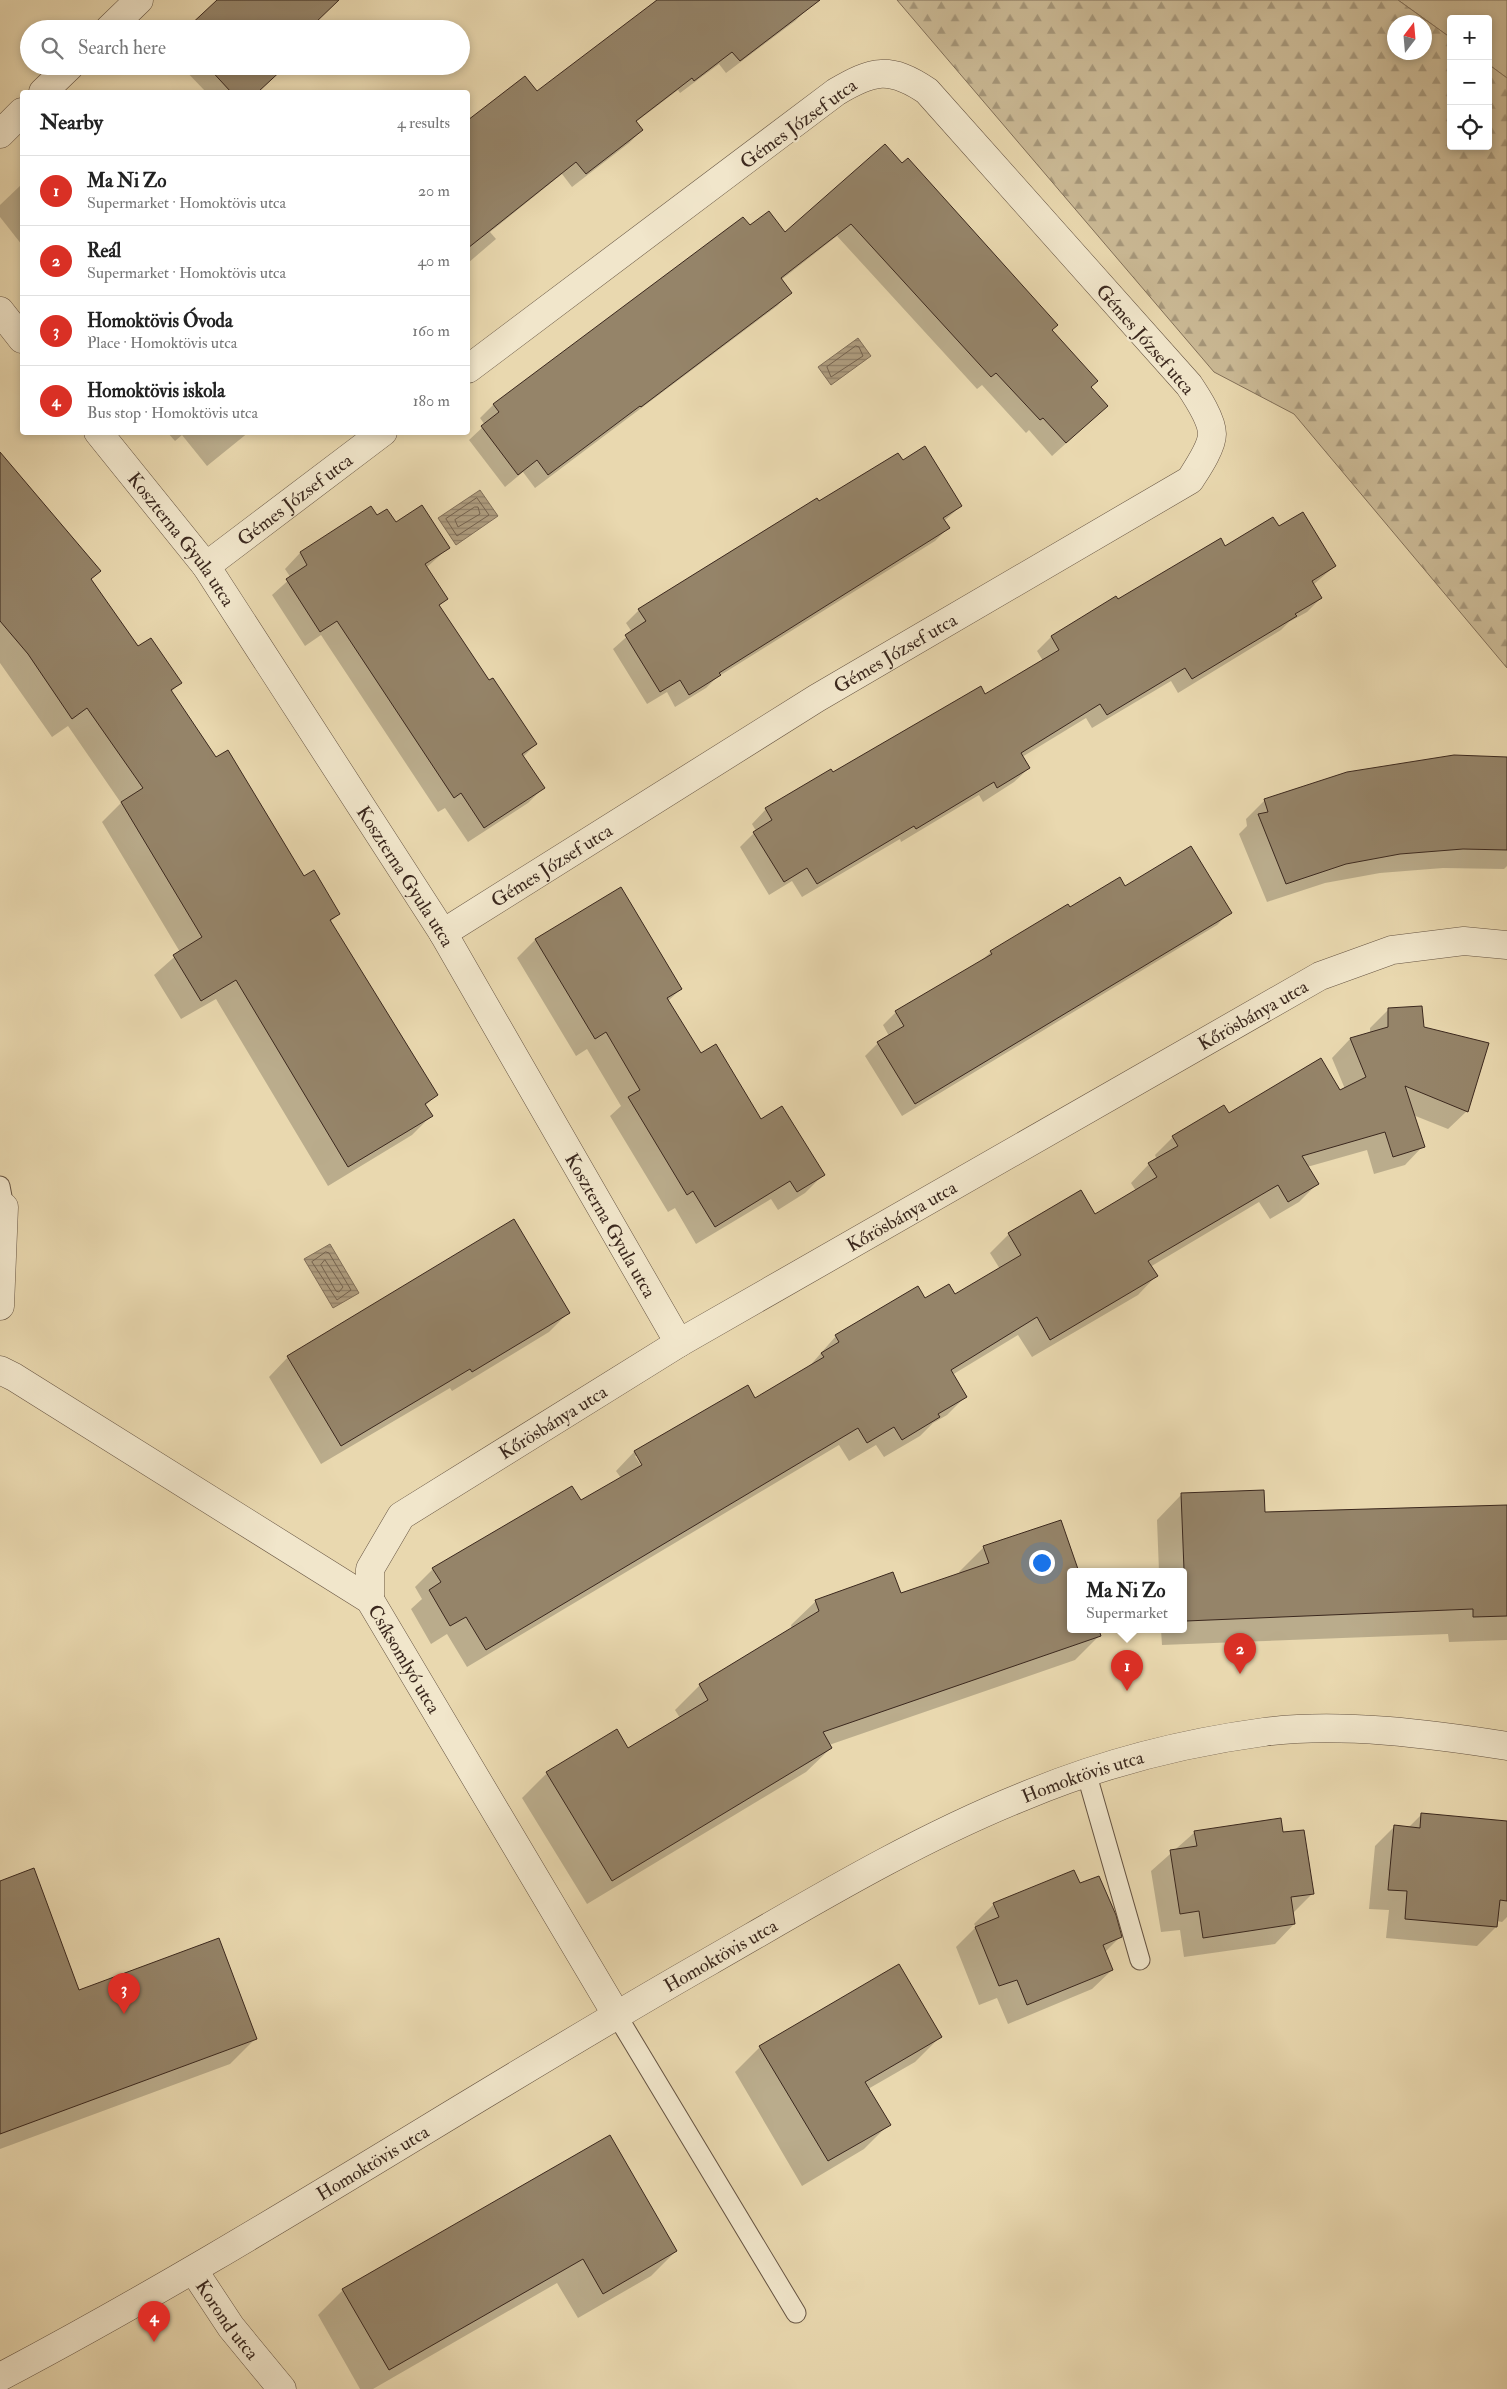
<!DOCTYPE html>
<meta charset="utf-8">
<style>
:root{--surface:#fff;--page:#f6f6f6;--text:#222;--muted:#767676;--line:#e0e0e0;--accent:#d93025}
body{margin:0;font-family:"IM FELL Double Pica",serif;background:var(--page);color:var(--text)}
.controls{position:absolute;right:15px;top:15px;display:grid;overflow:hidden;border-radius:5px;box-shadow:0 2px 8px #0003}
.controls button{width:45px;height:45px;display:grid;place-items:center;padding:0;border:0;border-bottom:1px solid var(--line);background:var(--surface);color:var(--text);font:25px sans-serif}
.compass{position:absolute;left:1387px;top:15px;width:45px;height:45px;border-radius:50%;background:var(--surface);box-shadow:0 2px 8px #0003;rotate:16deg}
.you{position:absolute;left:1041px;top:1562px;width:18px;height:18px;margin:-12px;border:4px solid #fff;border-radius:50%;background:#1a73e8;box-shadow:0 0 0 8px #1a73e833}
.badge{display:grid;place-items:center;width:32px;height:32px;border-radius:50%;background:var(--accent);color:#fff;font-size:16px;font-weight:700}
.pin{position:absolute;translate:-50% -41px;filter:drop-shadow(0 1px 2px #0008)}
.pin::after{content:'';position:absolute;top:26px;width:18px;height:15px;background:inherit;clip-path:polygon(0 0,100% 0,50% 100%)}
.popup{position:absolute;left:1067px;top:1568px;width:120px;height:65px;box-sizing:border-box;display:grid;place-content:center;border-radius:5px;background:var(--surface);filter:drop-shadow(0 1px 4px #0005);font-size:16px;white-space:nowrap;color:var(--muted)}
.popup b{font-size:19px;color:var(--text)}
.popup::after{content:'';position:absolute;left:50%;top:100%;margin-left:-10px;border:10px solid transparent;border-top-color:var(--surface)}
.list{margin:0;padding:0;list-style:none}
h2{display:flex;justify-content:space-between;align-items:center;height:65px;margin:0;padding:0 20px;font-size:21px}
h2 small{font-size:16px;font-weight:400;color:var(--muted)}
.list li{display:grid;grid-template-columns:32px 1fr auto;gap:15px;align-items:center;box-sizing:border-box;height:70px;padding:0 20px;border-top:1px solid var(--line)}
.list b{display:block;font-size:19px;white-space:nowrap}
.list p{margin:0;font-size:16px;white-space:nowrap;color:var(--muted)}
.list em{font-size:16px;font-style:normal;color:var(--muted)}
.icon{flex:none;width:28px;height:28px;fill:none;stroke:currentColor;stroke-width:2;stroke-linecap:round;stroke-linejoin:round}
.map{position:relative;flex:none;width:1507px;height:2389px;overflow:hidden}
.search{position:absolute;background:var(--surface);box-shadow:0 2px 8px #0003;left:20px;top:20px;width:450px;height:55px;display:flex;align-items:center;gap:12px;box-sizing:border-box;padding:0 18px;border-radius:28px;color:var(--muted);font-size:19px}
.panel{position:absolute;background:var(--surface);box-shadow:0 2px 8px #0003;left:20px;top:90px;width:450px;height:345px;border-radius:5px}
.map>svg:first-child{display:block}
.green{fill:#cbba96;stroke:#83715a}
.forest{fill:url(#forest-firs);stroke:#83715a;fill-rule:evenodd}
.water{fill:url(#water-rules);stroke:#806e58}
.shadow{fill:#0003;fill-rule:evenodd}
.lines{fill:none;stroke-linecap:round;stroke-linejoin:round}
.shore{stroke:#74624e;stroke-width:1}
.building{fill:#958469;stroke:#3b281e}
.service-casing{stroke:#665442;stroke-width:21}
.minor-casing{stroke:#665442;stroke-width:29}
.service{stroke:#f1e6cb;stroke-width:19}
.minor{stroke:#f1e6cb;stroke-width:28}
.labels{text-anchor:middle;stroke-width:4.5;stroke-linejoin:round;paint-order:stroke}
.street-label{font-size:19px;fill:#3b281e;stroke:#f1e6cb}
</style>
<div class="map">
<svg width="1507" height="2389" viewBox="0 0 1507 2389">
<defs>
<pattern id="forest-firs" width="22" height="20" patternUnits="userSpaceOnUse" patternTransform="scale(1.25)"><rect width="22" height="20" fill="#cbba96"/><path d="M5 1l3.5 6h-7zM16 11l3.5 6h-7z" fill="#a6977a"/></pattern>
<pattern id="water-rules" width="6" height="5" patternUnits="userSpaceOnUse" patternTransform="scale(1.25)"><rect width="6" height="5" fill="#ae9c7e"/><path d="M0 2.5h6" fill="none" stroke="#8f7f67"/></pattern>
</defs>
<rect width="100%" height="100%" fill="#e9d8af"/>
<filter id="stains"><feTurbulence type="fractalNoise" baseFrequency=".004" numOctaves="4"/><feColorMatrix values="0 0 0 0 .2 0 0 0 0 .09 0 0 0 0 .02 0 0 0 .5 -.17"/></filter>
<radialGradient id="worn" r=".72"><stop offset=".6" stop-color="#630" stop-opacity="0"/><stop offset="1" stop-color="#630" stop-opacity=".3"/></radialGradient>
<path class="green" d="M1398,0H1507V78L1488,64V19H1451V38Z"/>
<path class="forest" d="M897,0H1398L1451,38V146H1488V64L1507,78V668L1294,414L1214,372ZM1394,22H1424V52H1394Z"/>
<g class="water">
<path d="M858,338L871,356L831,385L818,367Z"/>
<path d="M480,490L498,516L456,545L438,518Z"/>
<path d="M330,1244L359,1293L333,1308L304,1259Z"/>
</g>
<g class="shadow">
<path d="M656,0H802L808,8L795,21L726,73L719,64L680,93L678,90L636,122L642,130L629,143L572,187L562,174L490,232L496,239L468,263V144L632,21Z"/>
<path d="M181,66H285L257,92H206Z"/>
<path d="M884,145L1050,330L1089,387L1093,419L1052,456L1029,430L1026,433L982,385L977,389L837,236L781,280L790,293L777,306L535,488L523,472L505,487L469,440L485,425L480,418L493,405L743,218L750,227L785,234Z"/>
<path d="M22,184V245L0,217V205Z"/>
<path d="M167,432H249L207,466L182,435L175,441Z"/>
<path d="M0,454L99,571L90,580L138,648L180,683L171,692L216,758L303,878L339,914L330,922L436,1095L425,1106L431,1116L412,1135L328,1186L216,999L181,1019L154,975L180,952L102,822L121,803L68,726L52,737L0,663Z"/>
<path d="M902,462L961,506L944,521L948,528L935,541L716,678L706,688L675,707L667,692L647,704L613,649L632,632L626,623L639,610L819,503Z"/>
<path d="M371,508L377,517L448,548L426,568L446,599L439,606L489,682L536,744L523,757L543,788L528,803L468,842L445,808L438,812L321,635L305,646L272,595L291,578L285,569L300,553Z"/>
<path d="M1278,528L1335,566L1313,585L1321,598L1307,612L1289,622L1281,630L1178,693L1171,681L1092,728L1086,718L1022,757L1029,768L1014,782L983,802L979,795L901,842L900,839L802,897L792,881L769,895L740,847L756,831L752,824L766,809L985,696L1043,661L1037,651L1051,637L1116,598L1118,601L1224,547Z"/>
<path d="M1507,759V866L1504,869L1443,868L1380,873L1325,883L1267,902L1239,834L1247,826L1246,819L1265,800Z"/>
<path d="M1125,887L1230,912L1217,925L902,1116L865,1056L878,1043L889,1036L883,1025L896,1012L980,962L991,952L1070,909Z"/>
<path d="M620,889L681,989L668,1001L700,1055L761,1121L823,1175L805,1193L778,1210L771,1199L696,1244L675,1208L668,1212L610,1116L621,1106L587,1049L576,1056L517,958L535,940Z"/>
<path d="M1389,1009L1423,1028L1467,1111L1448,1129L1413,1115L1423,1146L1405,1165L1374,1174L1367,1150L1307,1167L1317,1184L1299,1202L1270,1219L1259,1202L1150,1267L1156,1276L1138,1295L1032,1357L1018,1335L952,1375L965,1397L947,1415L933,1423L920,1436L884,1457L876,1445L849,1461L839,1445L467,1667L447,1634L431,1644L411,1609L422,1599L415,1587L433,1569L580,1501L621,1478L616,1471L634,1452L747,1387L755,1400L807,1369L836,1336L925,1300L955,1296L1000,1269L990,1253L1009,1234L1080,1191L1094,1216L1136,1191L1131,1183L1149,1164L1157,1160L1155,1155L1173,1137L1229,1115L1345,1089L1332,1058L1350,1039L1370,1034V1028ZM635,1456H638L645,1471Z"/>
<path d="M568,1313L549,1332L452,1391L450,1388L321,1464L269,1377L288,1357Z"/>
<path d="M1182,1494L1264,1513L1507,1507V1640L1449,1642L1448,1634L1162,1645L1161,1630H1183V1572H1159L1157,1520Z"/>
<path d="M1060,1521L1078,1572H1071V1630H1098L1100,1635L1075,1660L829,1745L831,1748L806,1772L587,1904L522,1798L547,1773L628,1750L680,1718L675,1710L700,1685L792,1629L791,1625L816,1601L900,1595L960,1574L959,1572L984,1547Z"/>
<path d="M1422,1814L1507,1822V1917L1502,1922L1497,1921L1496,1927L1477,1946L1386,1938L1389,1910L1369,1909L1375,1846L1395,1826L1408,1828Z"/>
<path d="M1195,1832L1282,1834L1312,1894L1292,1914L1294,1924L1275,1944L1184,1957L1180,1930L1161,1932L1151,1871Z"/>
<path d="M0,1882L78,1991L255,2039L230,2064L0,2149Z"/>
<path d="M1079,1885L1120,1937L1105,1952L1112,1970L1092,1989L1008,2024L997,1998L979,2005L956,1947L976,1927L974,1924L994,1904Z"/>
<path d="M940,2037L915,2062L868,2089L889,2124L864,2149L802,2186L735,2072L760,2047Z"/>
<path d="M610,2136L676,2251L651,2276L578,2318L557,2283L373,2389H360L318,2315L343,2290Z"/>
</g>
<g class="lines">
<g class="shore">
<path d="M856,346L859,347L863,356L831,377L827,367Z"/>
<path d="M477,498L489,515L457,536L446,519Z"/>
<path d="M475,507H478L480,514L458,527L455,520Z"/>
<path d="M326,1252L329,1253L351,1290L337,1300L312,1262Z"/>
<path d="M325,1260L343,1287L339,1292L336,1291L321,1265Z"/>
</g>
</g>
<g class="building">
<path d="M217,0H339L314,24L318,29H186Z"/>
<path d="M657,0H820L740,61L732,52L694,81L692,78L636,121L643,130L586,174L576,162L468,248V120L525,76L537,91Z"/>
<path d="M207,66H286L258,92H231Z"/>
<path d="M885,144L902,163L908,158L1058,325L1052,330L1098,381L1091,387L1108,406L1066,443L1043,418L1040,420L996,373L991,377L851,224L781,278L792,293L641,407L640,406L548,475L537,460L518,475L481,426L499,412L493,404L743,217L750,225L769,211L785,232Z"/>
<path d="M925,446L962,506L943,518L950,528L719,673L721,675L689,695L680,680L660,692L625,635L646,621L638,609L817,498L819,501L898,453L903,460Z"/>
<path d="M0,452L101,571L91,579L138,646L151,638L182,683L171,690L216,757L228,750L304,876L314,870L340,914L330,920L438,1095L425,1104L433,1116L348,1167L236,980L201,1001L173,955L202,937L121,802L143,788L87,708L72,719L28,654L0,621Z"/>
<path d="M422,505L450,548L425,564L448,599L439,605L489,680L493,678L537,744L522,754L545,788L484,828L461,793L454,798L337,621L320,632L286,579L307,565L300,552L371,506L377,515L387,509L396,522Z"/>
<path d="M1303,512L1336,566L1312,581L1322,598L1295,614L1297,616L1192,679L1185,668L1107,715L1100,704L1021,753L1030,768L997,788L994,782L916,829L914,826L817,884L807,868L784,882L753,832L772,820L765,808L831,769L833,772L981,686L985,694L1059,650L1051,636L1116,596L1118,599L1221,538L1225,546L1273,517L1279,526Z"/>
<path d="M1454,755L1507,757V850L1463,849L1400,854L1346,864L1286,884L1258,814L1268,812L1264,799L1347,772Z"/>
<path d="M1191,846L1232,913L915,1104L877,1042L904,1026L895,1011L992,954L990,951L1068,904L1070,907L1120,877L1125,886Z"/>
<path d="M621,887L682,989L667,998L701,1053L716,1044L761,1119L782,1106L825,1175L797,1192L790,1181L715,1227L693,1191L687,1195L628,1097L640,1090L606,1032L595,1039L535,939Z"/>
<path d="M1422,1006L1424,1027L1489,1043L1468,1112L1405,1086L1425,1147L1393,1157L1385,1132L1302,1156L1319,1184L1288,1202L1278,1185L1148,1261L1158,1276L1050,1340L1037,1317L951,1370L967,1397L938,1414L940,1417L902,1440L894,1427L867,1443L858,1428L486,1650L466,1617L450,1626L429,1590L441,1582L432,1568L572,1486L581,1500L642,1465L634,1451L748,1385L755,1398L824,1357L821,1353L839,1342L835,1335L918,1286L925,1298L949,1284L955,1294L1021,1255L1008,1233L1081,1190L1095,1214L1157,1177L1148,1163L1178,1146L1172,1136L1224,1105L1229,1113L1321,1058L1340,1090L1366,1077L1350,1038L1388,1027V1008Z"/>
<path d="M514,1219L570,1313L472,1372L470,1369L341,1446L287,1356Z"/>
<path d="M1264,1490L1265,1512L1507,1505V1616L1473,1617V1609L1186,1621L1181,1493Z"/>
<path d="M1061,1520L1079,1572H1071V1630H1099L1101,1636L823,1732L832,1748L612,1881L546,1772L617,1729L628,1748L708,1700L699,1684L819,1611L815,1600L893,1572L901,1593L989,1563L983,1546Z"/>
<path d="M1421,1813L1507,1821V1901L1500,1900L1497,1927L1405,1919L1407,1891L1388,1890L1394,1825L1420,1828Z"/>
<path d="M1281,1818L1283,1832L1304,1830L1314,1894L1291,1897L1295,1924L1203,1938L1199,1911L1180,1914L1170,1850L1197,1846L1194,1831Z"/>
<path d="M34,1868L79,1990L219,1938L257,2039L0,2134V1881Z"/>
<path d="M1074,1870L1080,1883L1099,1876L1116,1915L1122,1937L1103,1945L1113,1970L1027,2005L1017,1980L999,1986L975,1927L999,1917L993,1903Z"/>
<path d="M899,1964L942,2037L865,2082L891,2125L828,2161L759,2046Z"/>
<path d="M610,2135L677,2251L603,2294L583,2259L389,2370L342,2289Z"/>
</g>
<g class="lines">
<defs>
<g id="service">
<path d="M0,1186L4,1207"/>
<path d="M1086,1772L1140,1960"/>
<path d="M616,2014L796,2313"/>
</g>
<g id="minor">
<path d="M109,29L139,0"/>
<path d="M43,92L70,66"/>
<path d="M0,134L22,112"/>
<path d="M0,311L22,339"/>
<path id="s1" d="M98,432L206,566L443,933L679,1343"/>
<path id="s2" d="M206,566L383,432"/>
<path id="s3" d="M443,933L817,698L1190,480C1197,469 1212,447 1212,434C1212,420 1197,397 1189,385L927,91C890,66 873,70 836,92L468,369"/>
<path d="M0,1306L4,1207"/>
<path id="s4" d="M0,1370L14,1377L370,1600L616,2014"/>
<path id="s5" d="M370,1600V1569L401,1516L679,1343L1320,976L1392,950L1464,941L1507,945"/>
<path id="s6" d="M194,2271L231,2327L282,2389"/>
<path id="s7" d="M0,2377C243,2249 471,2097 710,1961C811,1903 913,1841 1022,1797C1098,1765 1182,1743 1264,1732C1340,1722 1432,1734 1507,1746"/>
</g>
</defs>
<use href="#service" class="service-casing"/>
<use href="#minor" class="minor-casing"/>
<use href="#service" class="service"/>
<use href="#minor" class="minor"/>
</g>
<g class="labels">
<g class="street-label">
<text transform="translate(798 123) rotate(-36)" y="7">Gémes József utca</text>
<text transform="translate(1146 339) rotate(49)" y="7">Gémes József utca</text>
<text dy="7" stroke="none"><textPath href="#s2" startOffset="111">Gémes József utca</textPath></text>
<text dy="7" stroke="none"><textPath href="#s1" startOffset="136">Koszterna Gyula utca</textPath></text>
<text dy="7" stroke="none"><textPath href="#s3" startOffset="532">Gémes József utca</textPath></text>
<text dy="7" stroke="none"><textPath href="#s3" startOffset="128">Gémes József utca</textPath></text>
<text dy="7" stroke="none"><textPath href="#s1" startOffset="541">Koszterna Gyula utca</textPath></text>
<text dy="7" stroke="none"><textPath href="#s5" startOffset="1081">Kőrösbánya utca</textPath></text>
<text dy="7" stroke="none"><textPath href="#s5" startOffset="676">Kőrösbánya utca</textPath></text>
<text dy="7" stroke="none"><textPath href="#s1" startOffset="946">Koszterna Gyula utca</textPath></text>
<text dy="7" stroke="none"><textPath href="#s5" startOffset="271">Kőrösbánya utca</textPath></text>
<text dy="7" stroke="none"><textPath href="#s4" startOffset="504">Csíksomlyó utca</textPath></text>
<text dy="7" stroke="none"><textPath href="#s7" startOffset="1240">Homoktövis utca</textPath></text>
<text dy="7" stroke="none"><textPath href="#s7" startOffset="835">Homoktövis utca</textPath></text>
<text dy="7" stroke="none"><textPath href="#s7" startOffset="430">Homoktövis utca</textPath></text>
<text dy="7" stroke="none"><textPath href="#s6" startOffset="59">Korond utca</textPath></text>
</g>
</g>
<rect width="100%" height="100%" filter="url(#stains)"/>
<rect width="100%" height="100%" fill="url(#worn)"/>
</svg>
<div class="controls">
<button>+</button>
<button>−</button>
<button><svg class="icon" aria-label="locate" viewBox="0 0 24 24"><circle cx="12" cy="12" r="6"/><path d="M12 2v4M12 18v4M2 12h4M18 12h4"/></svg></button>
</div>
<svg class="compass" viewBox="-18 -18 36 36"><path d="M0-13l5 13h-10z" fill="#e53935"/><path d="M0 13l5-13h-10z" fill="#767676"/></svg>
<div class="you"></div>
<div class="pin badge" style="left:1127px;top:1691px">1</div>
<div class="popup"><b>Ma Ni Zo</b>Supermarket</div>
<div class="pin badge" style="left:1240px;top:1674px">2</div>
<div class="pin badge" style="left:124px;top:2014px">3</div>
<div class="pin badge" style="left:154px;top:2342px">4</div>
<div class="search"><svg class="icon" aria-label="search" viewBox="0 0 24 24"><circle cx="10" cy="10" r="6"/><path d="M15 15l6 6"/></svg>Search here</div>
<section class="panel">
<h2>Nearby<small>4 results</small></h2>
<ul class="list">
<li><span class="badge">1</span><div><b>Ma Ni Zo</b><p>Supermarket · Homoktövis utca</p></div><em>20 m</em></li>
<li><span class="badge">2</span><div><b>Reál</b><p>Supermarket · Homoktövis utca</p></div><em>40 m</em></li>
<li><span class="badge">3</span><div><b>Homoktövis Óvoda</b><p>Place · Homoktövis utca</p></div><em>160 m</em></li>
<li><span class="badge">4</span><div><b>Homoktövis iskola</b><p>Bus stop · Homoktövis utca</p></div><em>180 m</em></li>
</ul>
</section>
</div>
